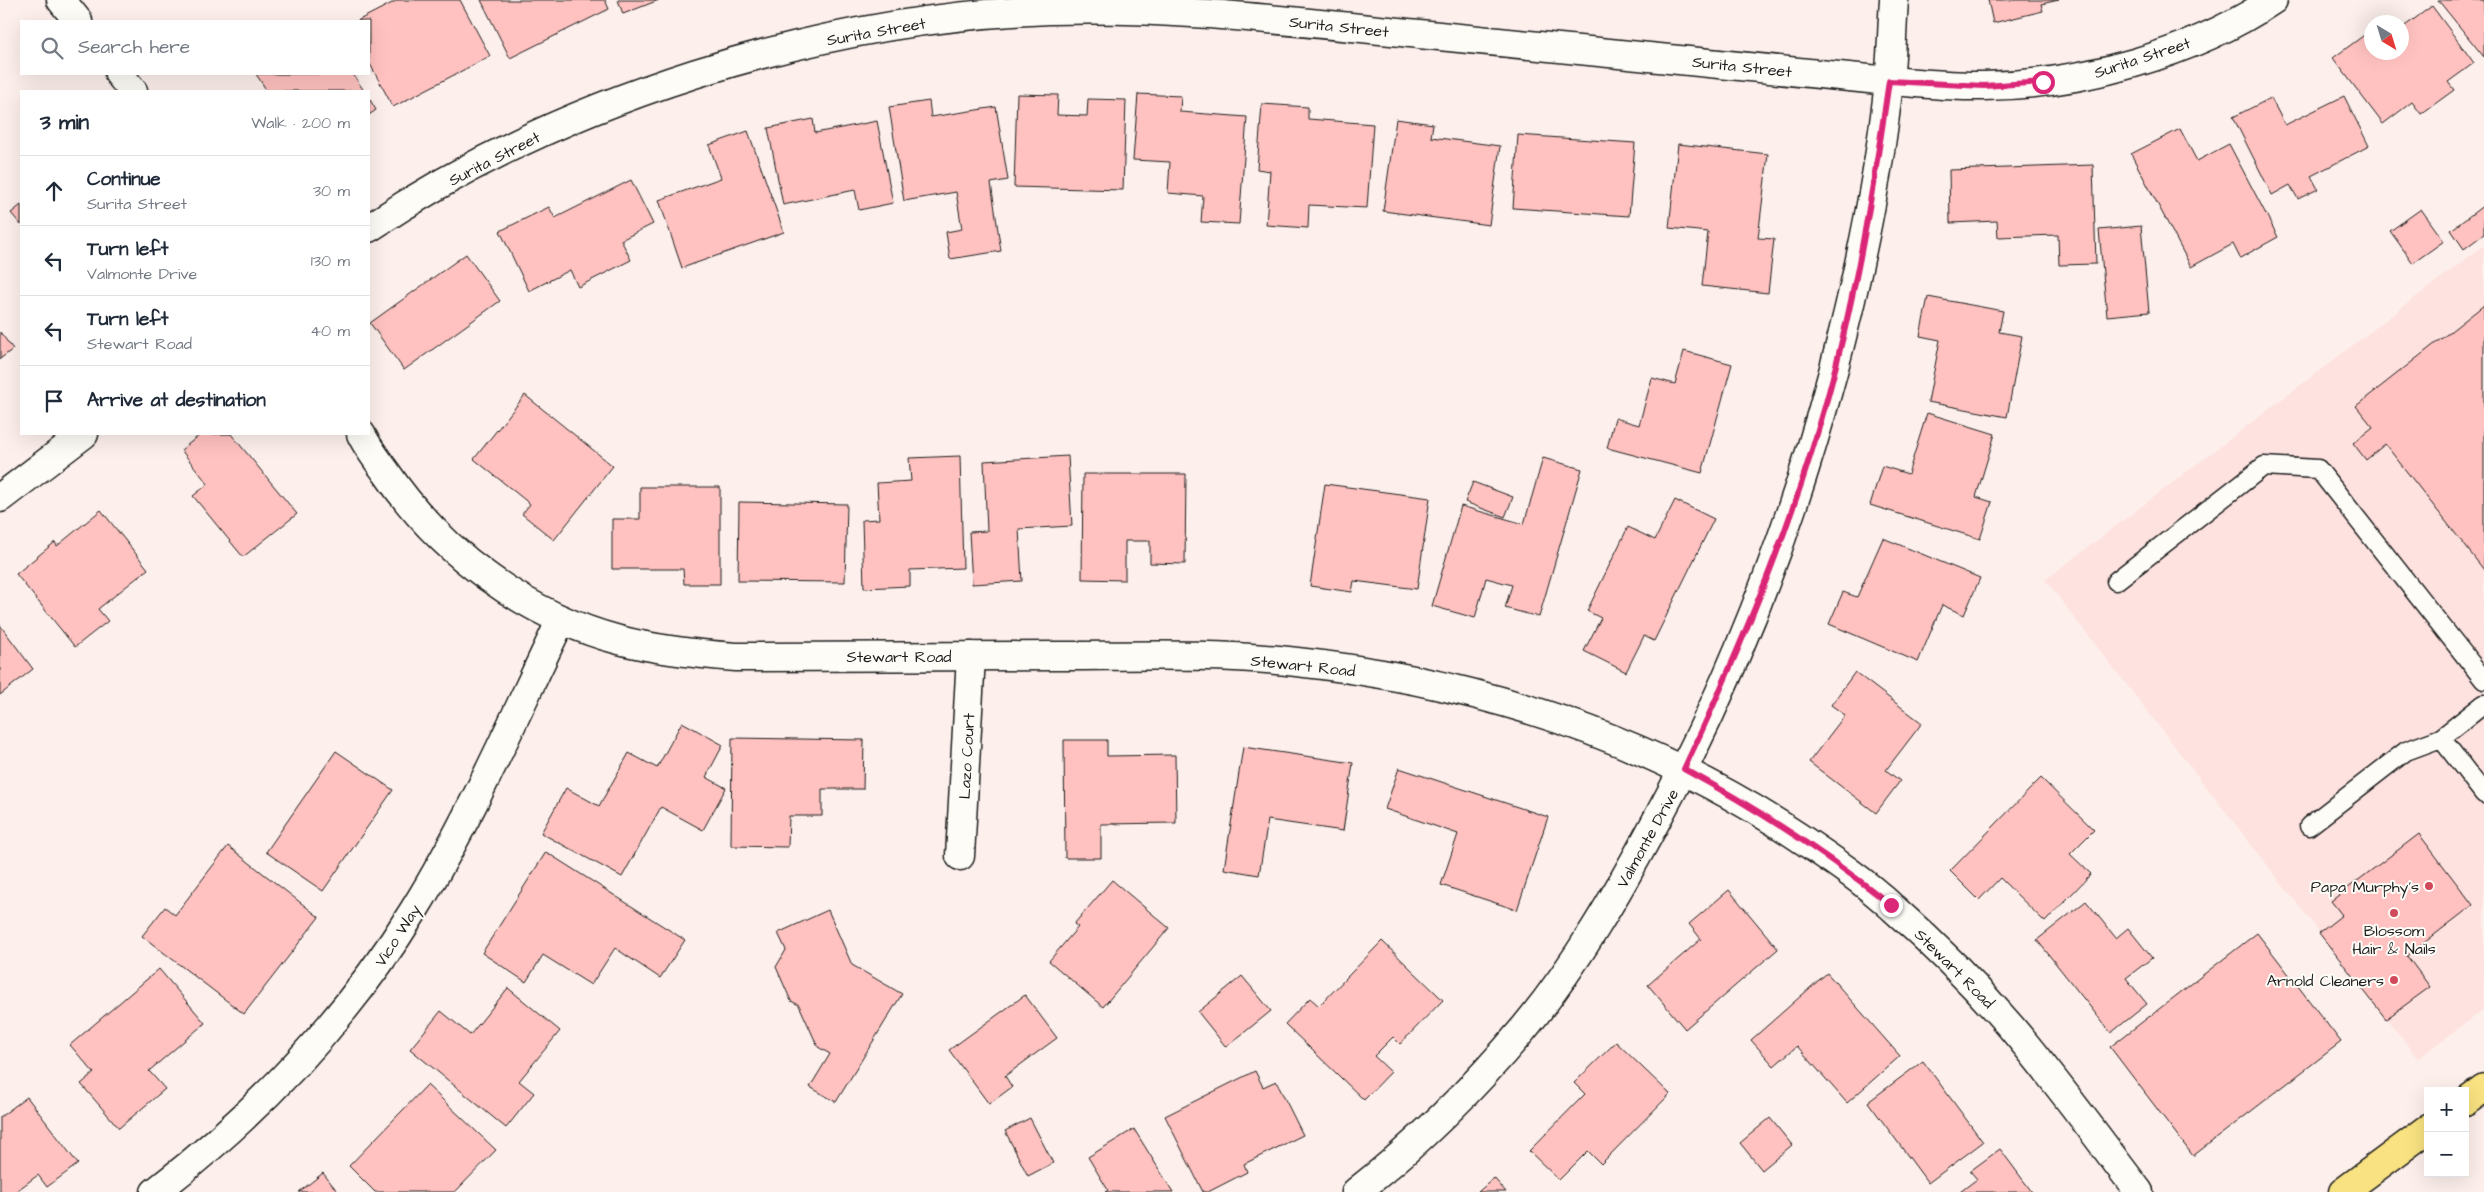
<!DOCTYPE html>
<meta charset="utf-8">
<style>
:root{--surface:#fff;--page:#f2f2f3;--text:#1f2937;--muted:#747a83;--line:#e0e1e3}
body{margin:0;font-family:"Architects Daughter",sans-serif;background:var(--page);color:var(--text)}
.controls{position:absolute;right:15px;bottom:15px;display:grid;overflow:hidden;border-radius:0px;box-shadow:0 5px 20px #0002}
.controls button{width:45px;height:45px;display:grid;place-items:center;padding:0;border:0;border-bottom:1px solid var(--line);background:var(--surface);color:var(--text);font:25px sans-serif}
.compass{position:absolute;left:2364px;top:15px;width:45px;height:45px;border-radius:50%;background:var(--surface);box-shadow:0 5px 20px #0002;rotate:142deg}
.stop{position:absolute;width:15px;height:15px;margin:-11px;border:4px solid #db2777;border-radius:50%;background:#fff}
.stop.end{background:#db2777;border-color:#fff;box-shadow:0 1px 5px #0008}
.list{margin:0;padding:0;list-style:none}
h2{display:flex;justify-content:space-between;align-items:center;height:65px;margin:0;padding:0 20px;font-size:21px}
h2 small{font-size:16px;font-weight:400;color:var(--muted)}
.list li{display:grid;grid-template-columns:32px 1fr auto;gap:15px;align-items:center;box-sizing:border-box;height:70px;padding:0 20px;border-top:1px solid var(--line)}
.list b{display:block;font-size:19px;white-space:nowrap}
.list p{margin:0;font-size:16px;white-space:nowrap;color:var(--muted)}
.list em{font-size:16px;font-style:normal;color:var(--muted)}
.icon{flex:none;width:28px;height:28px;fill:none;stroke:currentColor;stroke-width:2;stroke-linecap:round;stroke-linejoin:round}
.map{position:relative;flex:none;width:2484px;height:1192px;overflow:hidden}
.search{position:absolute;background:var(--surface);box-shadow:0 5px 20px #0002;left:20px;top:20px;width:350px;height:55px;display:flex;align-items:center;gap:12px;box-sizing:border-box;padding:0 18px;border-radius:0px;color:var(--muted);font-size:19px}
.panel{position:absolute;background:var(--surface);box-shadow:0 5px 20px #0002;left:20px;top:90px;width:350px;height:345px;border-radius:0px}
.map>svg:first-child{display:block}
.built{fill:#fee2df}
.building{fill:#ffc2c0;stroke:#1c1c1c}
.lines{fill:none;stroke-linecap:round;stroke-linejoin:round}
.lane-casing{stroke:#1c1c1c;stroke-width:21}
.street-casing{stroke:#1c1c1c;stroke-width:31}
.primary-casing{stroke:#1c1c1c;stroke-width:31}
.lane{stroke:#fdfcf7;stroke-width:18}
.street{stroke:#fdfcf7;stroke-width:28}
.primary{stroke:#f8e281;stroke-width:28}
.route{stroke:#db2777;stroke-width:6}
.poi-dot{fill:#d1495b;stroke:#fdfcf7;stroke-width:2}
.labels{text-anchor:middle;stroke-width:4;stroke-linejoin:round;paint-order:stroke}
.street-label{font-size:16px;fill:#1c1c1c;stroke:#fdfcf7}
.poi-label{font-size:16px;fill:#1c1c1c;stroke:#fdfcf7;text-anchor:end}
</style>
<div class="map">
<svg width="2484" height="1192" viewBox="0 0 2484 1192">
<rect width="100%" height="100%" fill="#fdf0ec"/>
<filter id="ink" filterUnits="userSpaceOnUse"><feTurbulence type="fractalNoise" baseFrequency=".02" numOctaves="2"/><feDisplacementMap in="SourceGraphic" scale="10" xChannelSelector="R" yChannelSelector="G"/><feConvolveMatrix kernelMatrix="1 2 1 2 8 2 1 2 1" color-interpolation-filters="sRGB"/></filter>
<g filter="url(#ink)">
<path class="built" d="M2484,245V1009L2418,1059L2045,580Z"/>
<g class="building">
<path d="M398,0H460L490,56L393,107L369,62V21H357Z"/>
<path d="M481,0H605L609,9L510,58Z"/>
<path d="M618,0H659L623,14Z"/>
<path d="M1988,0H2059L2041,4L2043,11L1993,23Z"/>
<path d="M2438,0H2484V57Z"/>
<path d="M2432,6L2474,63L2448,82L2454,90L2421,114L2412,102L2383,124L2333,58L2367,33L2372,39V52H2402V28Z"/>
<path d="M256,74H353L364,91H267Z"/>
<path d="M1017,94L1058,95L1057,115L1087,116L1088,99L1126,100L1123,190L1014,187Z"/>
<path d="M1138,94L1181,96L1180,112L1247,117L1239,224L1201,222L1203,196L1168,193L1170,162L1133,160Z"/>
<path d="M2344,96L2369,146L2311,176L2318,189L2298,199L2290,185L2272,195L2233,117L2271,98L2285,125Z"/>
<path d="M369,98L376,110L369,115Z"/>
<path d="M929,101L931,117L996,107L1008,180L991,183L1001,251L950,259L946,232L962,229L956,192L904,201L889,107Z"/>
<path d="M1262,104L1308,107V119L1373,124L1367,208L1309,205L1308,228L1266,225L1270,171L1257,169Z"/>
<path d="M813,119L815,133L877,121L893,203L859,210L855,190L783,205L768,128Z"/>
<path d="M1396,119L1433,124L1431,137L1500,146L1489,225L1383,211Z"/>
<path d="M2180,129L2197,161L2229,144L2278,237L2240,258L2233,244L2191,267L2131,154Z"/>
<path d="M748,131L784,232L682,268L659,200L721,178L709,145Z"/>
<path d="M1518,135L1635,143L1629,216L1513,208Z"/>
<path d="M1678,144L1768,154L1758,238L1774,239L1768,293L1702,286L1708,232L1669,228Z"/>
<path d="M2093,165L2096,264L2059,265L2058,235L1998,237L1997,221L1950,223L1949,170Z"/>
<path d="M631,180L653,224L621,240L631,260L578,287L570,270L529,291L500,231L549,207L555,218Z"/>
<path d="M21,205V225L11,213Z"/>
<path d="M2484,205V234L2464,249L2451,230Z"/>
<path d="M2421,209L2444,241L2413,263L2390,231Z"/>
<path d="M2141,226L2149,312L2107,316L2099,230Z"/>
<path d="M466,254L500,301L404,370L370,323Z"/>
<path d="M1928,297L2003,311L1999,332L2022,336L2007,417L1928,402L1940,340L1920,336Z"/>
<path d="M2484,305V570L2385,444L2366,460L2353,443L2373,427L2356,406Z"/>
<path d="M0,332L13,349L0,359Z"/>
<path d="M1684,351L1732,364L1702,473L1607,448L1615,418L1639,425L1652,378L1675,384Z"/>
<path d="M525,395L613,466L554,540L522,514L530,504L474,459Z"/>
<path d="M1927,413L1995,434L1976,497L1992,502L1980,539L1870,505L1882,466L1908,474Z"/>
<path d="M201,434H231L297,514L243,557L193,496L208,484L181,450Z"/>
<path d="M960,456L963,568L910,570V586L864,588L862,520L879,519L877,483L911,481L909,458Z"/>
<path d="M1068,456L1072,526L1019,529L1022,581L972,584L969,532L987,531L984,461Z"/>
<path d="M1543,458L1582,469L1539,617L1505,608L1512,585L1486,578L1475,618L1432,606L1461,506L1524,524Z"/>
<path d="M1083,474H1186L1185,564L1150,563V541H1125V580L1082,579Z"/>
<path d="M1473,482L1513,497L1505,517L1465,502Z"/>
<path d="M1325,484L1430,498L1417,589L1354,581L1352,592L1310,586Z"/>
<path d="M640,487H720V584H684L683,569H612V519H640Z"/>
<path d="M1675,500L1714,519L1654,641L1644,636L1626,672L1584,651L1601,618L1587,611L1628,527L1655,540Z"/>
<path d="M739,502L847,504L845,582L738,581Z"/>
<path d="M101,510L148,569L98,609L108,621L75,647L16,574L55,542L57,546Z"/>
<path d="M1883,538L1980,578L1964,615L1942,605L1918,662L1829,624L1843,592L1857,597Z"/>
<path d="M0,625L33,669L0,695Z"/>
<path d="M1855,672L1922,723L1886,770L1900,781L1876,813L1809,762L1845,715L1831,705Z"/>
<path d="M682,722L723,745L706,777L726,788L703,830L661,807L622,877L541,833L566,788L599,806L629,753L657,768Z"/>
<path d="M732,738L864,740L863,789H822V816H789L788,847L731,846Z"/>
<path d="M1064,740H1107V756L1175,755L1176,823L1101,824V858H1065Z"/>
<path d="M1243,747L1353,763L1343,831L1268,820L1259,875L1224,869Z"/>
<path d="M336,751L393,790L323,891L266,852Z"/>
<path d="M1399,768L1548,817L1517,910L1441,885L1458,834L1385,809Z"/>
<path d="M2041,778L2094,830L2070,854L2091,874L2045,922L2000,878L1979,900L1950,871Z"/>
<path d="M2419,834L2473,905L2407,956L2430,987L2386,1019L2319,933L2342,915L2331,901Z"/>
<path d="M228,846L319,917L244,1014L142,936L165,907L175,915Z"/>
<path d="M546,852L685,940L660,978L615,948L591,985L543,955L526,982L482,953Z"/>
<path d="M1112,880L1169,928L1103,1007L1049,961L1078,927L1074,924Z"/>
<path d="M1729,890L1778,949L1685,1029L1648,985L1701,939L1689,924Z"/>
<path d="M2086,901L2116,938L2128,928L2152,958L2126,978L2147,1004L2111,1033L2037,940Z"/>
<path d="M828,910L852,965L902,994L836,1102L810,1087L830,1054L818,1047L799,1005L791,1001L776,967L786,950L778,933Z"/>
<path d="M2257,933L2341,1042L2193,1156L2110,1047Z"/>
<path d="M1382,941L1443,1000L1400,1044L1393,1037L1374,1056L1391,1072L1364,1100L1285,1024L1310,998L1319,1006Z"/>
<path d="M159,969L205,1023L149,1071L165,1089L119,1128L81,1084L94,1073L70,1045Z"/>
<path d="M1827,973L1900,1056L1847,1103L1797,1046L1774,1066L1751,1040Z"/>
<path d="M1242,976L1271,1011L1226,1047L1198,1012Z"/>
<path d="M508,988L560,1031L519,1081L534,1093L506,1128L410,1049L441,1011L470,1035Z"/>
<path d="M1025,995L1057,1038L1005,1076L1012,1087L989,1104L949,1050Z"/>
<path d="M1616,1042L1670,1094L1601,1164L1588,1151L1559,1180L1529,1151L1585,1094L1574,1083Z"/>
<path d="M1923,1061L1983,1142L1928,1183L1868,1102Z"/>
<path d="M1255,1071L1263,1087L1276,1081L1303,1135L1244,1164L1247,1172L1208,1192H1203L1165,1116Z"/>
<path d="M427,1085L496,1150L455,1192H375L349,1166Z"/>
<path d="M27,1097L78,1164L47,1187L38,1175L15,1192H0V1117Z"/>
<path d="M1030,1118L1053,1163L1028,1176L1005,1131Z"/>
<path d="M1770,1118L1792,1145L1762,1170L1740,1143Z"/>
<path d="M1134,1129L1173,1192H1105L1108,1190L1088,1157Z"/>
<path d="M2000,1149L2032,1192H1960L1977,1179L1970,1171Z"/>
<path d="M323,1173L338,1192H299Z"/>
<path d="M1494,1178L1506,1192H1478Z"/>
</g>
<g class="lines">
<defs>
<g id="lane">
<path d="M2116,581L2264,466L2318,469L2484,680"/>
<path d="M2441,738L2484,794"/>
<path d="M2309,826L2406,751L2441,738L2484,704"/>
</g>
<g id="street">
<path d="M61,0L78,21"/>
<path d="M119,74L133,91"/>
<path d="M369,228C561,99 819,18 1050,10C1174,6 1297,22 1419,34C1576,50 1732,65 1889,81C1921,83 1953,87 1984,86C2080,85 2193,54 2273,0"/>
<path d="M361,434C368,448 377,460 386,472C440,552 525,615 619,640C657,650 696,654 736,657C842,656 949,656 1056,656C1133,656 1211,653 1288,661C1472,680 1643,734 1797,836C1830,858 1864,881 1893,908C1935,945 1975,985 2011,1027C2056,1080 2097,1137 2139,1192"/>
<path d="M0,498L84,434"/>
<path d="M960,856L971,656"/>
<path d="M155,1192C257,1114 346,1020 414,910C471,818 514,717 561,620"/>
<path d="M1356,1192C1419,1143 1474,1088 1525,1027C1576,965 1617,894 1655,823C1733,680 1791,529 1833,372C1858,277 1879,179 1889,81C1892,54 1892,27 1894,0"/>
</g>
<g id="primary">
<path d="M2465,1102L2484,1088"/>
<path d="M2343,1192L2428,1129"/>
</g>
</defs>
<use href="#lane" class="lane-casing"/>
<use href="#street" class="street-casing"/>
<use href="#primary" class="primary-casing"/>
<use href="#lane" class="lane"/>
<use href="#street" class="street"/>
<use href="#primary" class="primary"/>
</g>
</g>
<g class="lines" filter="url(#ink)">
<path class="route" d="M1891,905C1824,852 1760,810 1684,769C1733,665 1778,560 1812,450C1850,330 1871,206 1889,81L1984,86L2043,82"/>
</g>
<g class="poi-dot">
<circle cx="2429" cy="886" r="5"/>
<circle cx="2394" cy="913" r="5"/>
<circle cx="2394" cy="980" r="5"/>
</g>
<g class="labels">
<g class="street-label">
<text transform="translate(1339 26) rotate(6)" y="6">Surita Street</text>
<text transform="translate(876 31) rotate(-10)" y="6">Surita Street</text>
<text transform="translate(2142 57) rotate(-18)" y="6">Surita Street</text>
<text transform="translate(1742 66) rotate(6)" y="6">Surita Street</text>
<text transform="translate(494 158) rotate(-27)" y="6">Surita Street</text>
<text x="899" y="662">Stewart Road</text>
<text transform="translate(1303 665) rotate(6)" y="6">Stewart Road</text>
<text transform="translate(966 756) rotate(-87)" y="6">Lazo Court</text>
<text transform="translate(1647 838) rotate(-61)" y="6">Valmonte Drive</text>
<text transform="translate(397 935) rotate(-57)" y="6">Vico Way</text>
<text transform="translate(1955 968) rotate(45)" y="6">Stewart Road</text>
</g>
<g class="poi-label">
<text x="2419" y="892">Papa Murphy's</text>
<text x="2394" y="936" text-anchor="middle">Blossom<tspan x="2394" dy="18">Hair &amp; Nails</tspan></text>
<text x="2384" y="986">Arnold Cleaners</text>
</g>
</g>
</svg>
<div class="controls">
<button>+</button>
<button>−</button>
</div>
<svg class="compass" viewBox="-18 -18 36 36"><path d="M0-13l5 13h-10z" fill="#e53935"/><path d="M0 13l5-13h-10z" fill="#747a83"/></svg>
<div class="stop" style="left:2043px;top:82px"></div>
<div class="stop end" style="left:1891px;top:905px"></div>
<div class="search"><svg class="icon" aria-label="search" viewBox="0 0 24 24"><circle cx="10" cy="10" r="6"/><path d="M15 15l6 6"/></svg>Search here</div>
<section class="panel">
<h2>3 min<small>Walk · 200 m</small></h2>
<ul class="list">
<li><svg class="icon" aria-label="ahead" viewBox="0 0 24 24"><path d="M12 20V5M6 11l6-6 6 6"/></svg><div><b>Continue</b><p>Surita Street</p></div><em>30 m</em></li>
<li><svg class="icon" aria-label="left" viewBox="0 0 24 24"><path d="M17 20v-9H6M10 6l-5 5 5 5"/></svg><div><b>Turn left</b><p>Valmonte Drive</p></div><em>130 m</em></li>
<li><svg class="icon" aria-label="left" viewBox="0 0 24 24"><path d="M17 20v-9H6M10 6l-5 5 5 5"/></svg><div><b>Turn left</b><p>Stewart Road</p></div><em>40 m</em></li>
<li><svg class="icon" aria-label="arrive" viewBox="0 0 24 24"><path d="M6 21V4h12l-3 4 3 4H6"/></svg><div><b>Arrive at destination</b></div></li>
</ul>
</section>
</div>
